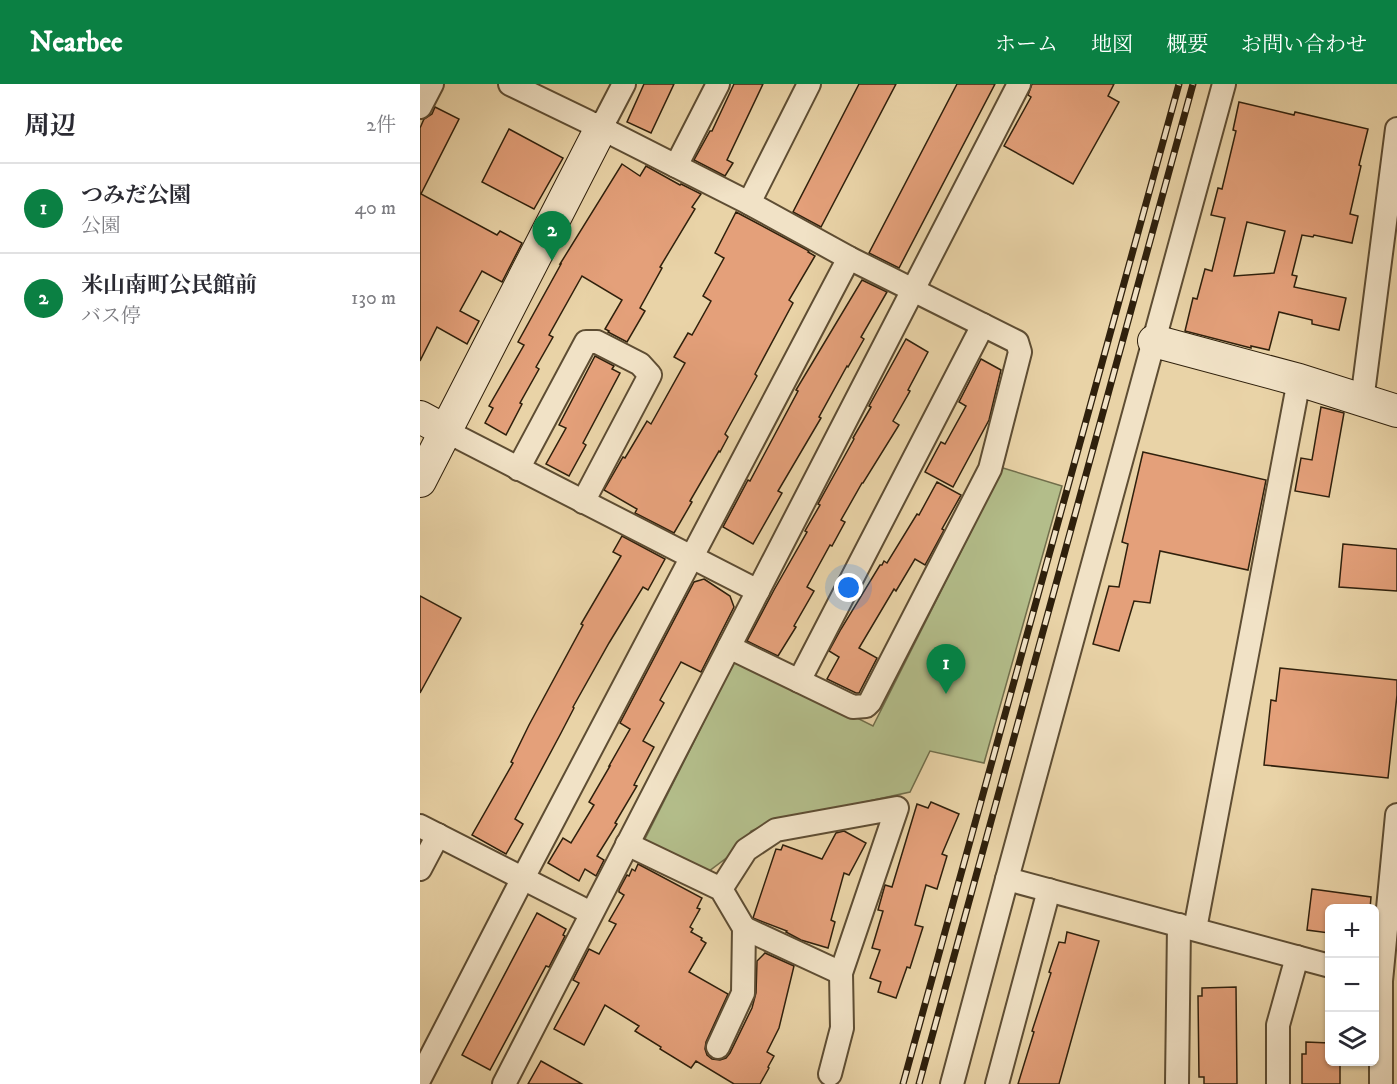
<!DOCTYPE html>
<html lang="ja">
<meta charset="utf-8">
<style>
:root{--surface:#fff;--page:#f2f2f3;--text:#2b2b33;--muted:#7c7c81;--line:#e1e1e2;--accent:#0b8043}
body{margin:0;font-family:"IM FELL DW Pica","Noto Serif JP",serif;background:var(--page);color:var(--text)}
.controls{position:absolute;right:18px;bottom:18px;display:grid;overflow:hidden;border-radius:9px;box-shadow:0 2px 4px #0004}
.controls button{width:54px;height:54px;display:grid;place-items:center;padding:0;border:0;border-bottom:2px solid var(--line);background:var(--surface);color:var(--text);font:30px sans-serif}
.you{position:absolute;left:429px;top:504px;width:21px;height:21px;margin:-15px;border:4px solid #fff;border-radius:50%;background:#1a73e8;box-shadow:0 0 0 9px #1a73e833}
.badge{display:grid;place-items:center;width:39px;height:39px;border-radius:50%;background:var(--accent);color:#fff;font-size:20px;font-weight:700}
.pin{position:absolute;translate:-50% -50px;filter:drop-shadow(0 2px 3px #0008)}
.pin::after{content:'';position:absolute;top:32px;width:21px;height:18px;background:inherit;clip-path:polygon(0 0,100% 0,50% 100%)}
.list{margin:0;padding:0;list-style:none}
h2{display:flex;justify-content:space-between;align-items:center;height:78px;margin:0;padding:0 24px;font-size:26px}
h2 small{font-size:20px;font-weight:400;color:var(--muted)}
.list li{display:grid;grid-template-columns:39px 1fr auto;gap:18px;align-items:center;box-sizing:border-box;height:90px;padding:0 24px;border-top:2px solid var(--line)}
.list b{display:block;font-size:22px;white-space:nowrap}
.list p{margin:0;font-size:20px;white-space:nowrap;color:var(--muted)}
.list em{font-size:20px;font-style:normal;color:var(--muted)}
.icon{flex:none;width:33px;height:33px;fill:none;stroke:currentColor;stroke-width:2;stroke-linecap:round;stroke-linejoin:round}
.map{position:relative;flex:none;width:977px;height:1000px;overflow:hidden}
header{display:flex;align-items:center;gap:36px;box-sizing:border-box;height:84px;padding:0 30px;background:var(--accent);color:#fff}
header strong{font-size:28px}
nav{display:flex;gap:33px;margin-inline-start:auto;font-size:21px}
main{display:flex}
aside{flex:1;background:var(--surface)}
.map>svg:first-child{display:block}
.green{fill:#b3bd8a;stroke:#716e4b;stroke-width:1.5}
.building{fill:#e4a07a;stroke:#2f200c;stroke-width:1.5;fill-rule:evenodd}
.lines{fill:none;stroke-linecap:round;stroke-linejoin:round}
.street-casing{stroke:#5e4d33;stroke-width:26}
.secondary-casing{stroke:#2f200c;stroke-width:34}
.street{stroke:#f1e2c6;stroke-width:22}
.secondary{stroke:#f1e2c6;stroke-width:32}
.rail-casing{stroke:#2f200c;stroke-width:7}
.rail{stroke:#f1e2c6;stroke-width:4.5;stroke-dasharray:14;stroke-linecap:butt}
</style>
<header>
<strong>Nearbee</strong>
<nav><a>ホーム</a><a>地図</a><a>概要</a><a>お問い合わせ</a></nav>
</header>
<main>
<aside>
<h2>周辺<small>2件</small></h2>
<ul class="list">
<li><span class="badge">1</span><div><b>つみだ公園</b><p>公園</p></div><em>40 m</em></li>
<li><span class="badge">2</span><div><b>米山南町公民館前</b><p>バス停</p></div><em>130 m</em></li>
</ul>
</aside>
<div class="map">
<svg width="977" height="1000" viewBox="0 0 977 1000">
<rect width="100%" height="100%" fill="#e9d3a7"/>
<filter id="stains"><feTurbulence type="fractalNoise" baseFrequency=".00333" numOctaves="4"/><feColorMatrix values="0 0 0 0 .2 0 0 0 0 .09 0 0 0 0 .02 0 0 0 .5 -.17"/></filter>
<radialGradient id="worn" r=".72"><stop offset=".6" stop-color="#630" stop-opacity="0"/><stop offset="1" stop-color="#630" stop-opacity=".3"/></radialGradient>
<path class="green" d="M583,384L642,402L564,679L510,667L490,708L349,739L331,747L321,763L285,790L223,759L314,578L323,577L453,642Z"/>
<g class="building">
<path d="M224,0H254L231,49L207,38Z"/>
<path d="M314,0H343L307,76L313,79L305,92L274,76L290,47H292Z"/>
<path d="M439,0H476L401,143L373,128Z"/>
<path d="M537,0H575L479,184L449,169Z"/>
<path d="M612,0H694L688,12L699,18L653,100L584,62L611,13L608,11Z"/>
<path d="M819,18L874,31L875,28L948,45L939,81L941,82L930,130L938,132L932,159L894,151L893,153L882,151L872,191L877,192L874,203L926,214L919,246L892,240V236L859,228L849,266L831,262V264L765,247L773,214L777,215L785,185L792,187L805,134L791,131L798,104L802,105L816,47L813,46ZM827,138L865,147L854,189L814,192Z"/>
<path d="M15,23L39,35L1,110L77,151L80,147L102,159L82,198L62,187L40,227L59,237L47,260L17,243L0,277V44L4,35L12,30Z"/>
<path d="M89,45L143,74L114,125L62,98Z"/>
<path d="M202,80L220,92L226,82L260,101L261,100L281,110L272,123L275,125L240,183L242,184L220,224L225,227L207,258L188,248L189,247L185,245L202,216L162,192L129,251L133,253L116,283L119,285L100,319L102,320L86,351L65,339L73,324L69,322L104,261L98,258L141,180H140Z"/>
<path d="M316,128L389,167L388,168L395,172L369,216L373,219L335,290L337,292L305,350L308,353L300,368L299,367L270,417L272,418L254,449L215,429L217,425L184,406L203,373L205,374L227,337L231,340L265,279L254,273L268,249L272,251L291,217L283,212L304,174L295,169Z"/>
<path d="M442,196L467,208L441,253L444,255L428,283L427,282L399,333L401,334L358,407L362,409L333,460L303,443L328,396L330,397L378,307L376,306Z"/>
<path d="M486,255L508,268L488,306L490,307L473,337L479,341L443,399H442L421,436L425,438L412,462L410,461L387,503L394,507L374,542L376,543L358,572L327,557L354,506L387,448L385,447L400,421L398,420L434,355L433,354L451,323L449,322Z"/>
<path d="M175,272L194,282L192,285L200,289L163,359L166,361L149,392L126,380L146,344L139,341Z"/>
<path d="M561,275L581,286L569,336L533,403L505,388L521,358L525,360L546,322L539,318Z"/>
<path d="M901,323L924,329L909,413L875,407L881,374L892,376Z"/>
<path d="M723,368L846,396L828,486L740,467L730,519L714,517L699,567L673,560L689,502L699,503L708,460L702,458Z"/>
<path d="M517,398L541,411L522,445L524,446L505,481L495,475L476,507L474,505L439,564L457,574L439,609H436L407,595L419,573L409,567L421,545L460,481H462L464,477L467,479L497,430L499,431Z"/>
<path d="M202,452L245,475L228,506L223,503L189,559L153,623L154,624L141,649L95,735L103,740L86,770L52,751L93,679L91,678L109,641L163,541L161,540L201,472L193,468Z"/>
<path d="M923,460L977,465V507L919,503Z"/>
<path d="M284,495L310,512L314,523L281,588L261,578L240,616L244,619L223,657L234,663L214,701L217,702L195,739L197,740L177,772L184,776L176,792L165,785L159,797L128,779L143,754L151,759L174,721L169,718L190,682H189L210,645L200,639L274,498Z"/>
<path d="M0,512L41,534L0,609Z"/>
<path d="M860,584L977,596V611L968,694L844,681L851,616L856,617Z"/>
<path d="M511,718L539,730L522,770L527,772L517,805L506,801L495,841L503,843L490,884L487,883L476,914L458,908L461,898L450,894L460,866L452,864L463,827L458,826L465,801L472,803L497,720L508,724Z"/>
<path d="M424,747L446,759L429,791L424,789L411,836L415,838L408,864L381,856L366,848L367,847L333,834L356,765L361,766L363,761L402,775L416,749Z"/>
<path d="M218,780L282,814L277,824L280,825L270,843L273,845L271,848L282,854L281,856L286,859L269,888L308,910L286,958L285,965L287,971L292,975L300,976L306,974L310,969L332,924L336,909L337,877L345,869L374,882L359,944L347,968L354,972L348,983L349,984L340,1000H314L276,977L271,984L240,965L241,963L215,947L219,942L185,921L164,961L134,945L159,899L153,896L169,865L179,870L196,840L189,837L204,811L199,808V806L207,791L209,792L212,785L215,787Z"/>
<path d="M892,805L951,813L950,825H909V849L887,846Z"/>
<path d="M117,829L146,845L143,851L145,852L129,883L126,882L70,986L42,971Z"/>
<path d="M647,848L679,857L639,1000H598L614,948L612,947L631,889L629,888L639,858L645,859Z"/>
<path d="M816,903L817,1000H784V993H779L778,912H782V904Z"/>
<path d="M886,958L909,959V978H920V1000H882V970H886Z"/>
<path d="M121,977L162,1000H108Z"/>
</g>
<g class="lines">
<defs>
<g id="street">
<path d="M90,0L181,44L329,119L429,174L597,258L600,268L570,385L450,618L446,622L433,623L309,563"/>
<path d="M0,23L12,0"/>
<path d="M181,44L204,0"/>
<path d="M256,82L298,0"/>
<path d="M329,119L389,0"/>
<path d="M942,317L977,45"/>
<path d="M26,347L338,507"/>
<path d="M98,385L166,258H177L220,280L230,291L163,418"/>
<path d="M379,597L563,241"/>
<path d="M0,742L171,829"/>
<path d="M207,760L301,805L324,844L323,909L298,963"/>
<path d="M0,785L18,751"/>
<path d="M587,795L910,882"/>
<path d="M301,805L326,766L356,746L477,724L421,889L422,944L410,990"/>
<path d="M324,844L421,889"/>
<path d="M775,845L879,296"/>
<path d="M0,994L103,794L429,174"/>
<path d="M84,1000L599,0"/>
<path d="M532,1000L587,795L804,0"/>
<path d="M577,1000L629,806"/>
<path d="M757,1000L759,841"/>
<path d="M858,1000V941L877,873"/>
<path d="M961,1000V897L977,731"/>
</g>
<g id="secondary">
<path d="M734,257L879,296L977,327"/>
<path d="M0,333L26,347"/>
<path d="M0,397L181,44"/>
</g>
</defs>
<use href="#street" class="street-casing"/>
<use href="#secondary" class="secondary-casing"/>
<use href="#street" class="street"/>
<use href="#secondary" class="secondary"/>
<defs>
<g id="rail">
<path d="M483,1000L759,0"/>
<path d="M499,1000L773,0"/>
</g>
</defs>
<use href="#rail" class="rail-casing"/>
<use href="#rail" class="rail"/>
</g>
<rect width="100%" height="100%" filter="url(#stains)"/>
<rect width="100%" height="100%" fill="url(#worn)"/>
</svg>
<div class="controls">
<button>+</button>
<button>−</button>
<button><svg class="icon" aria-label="layers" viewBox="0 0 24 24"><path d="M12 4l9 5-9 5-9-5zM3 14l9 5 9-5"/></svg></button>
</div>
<div class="you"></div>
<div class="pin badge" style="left:526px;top:610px">1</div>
<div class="pin badge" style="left:132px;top:177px">2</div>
</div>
</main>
